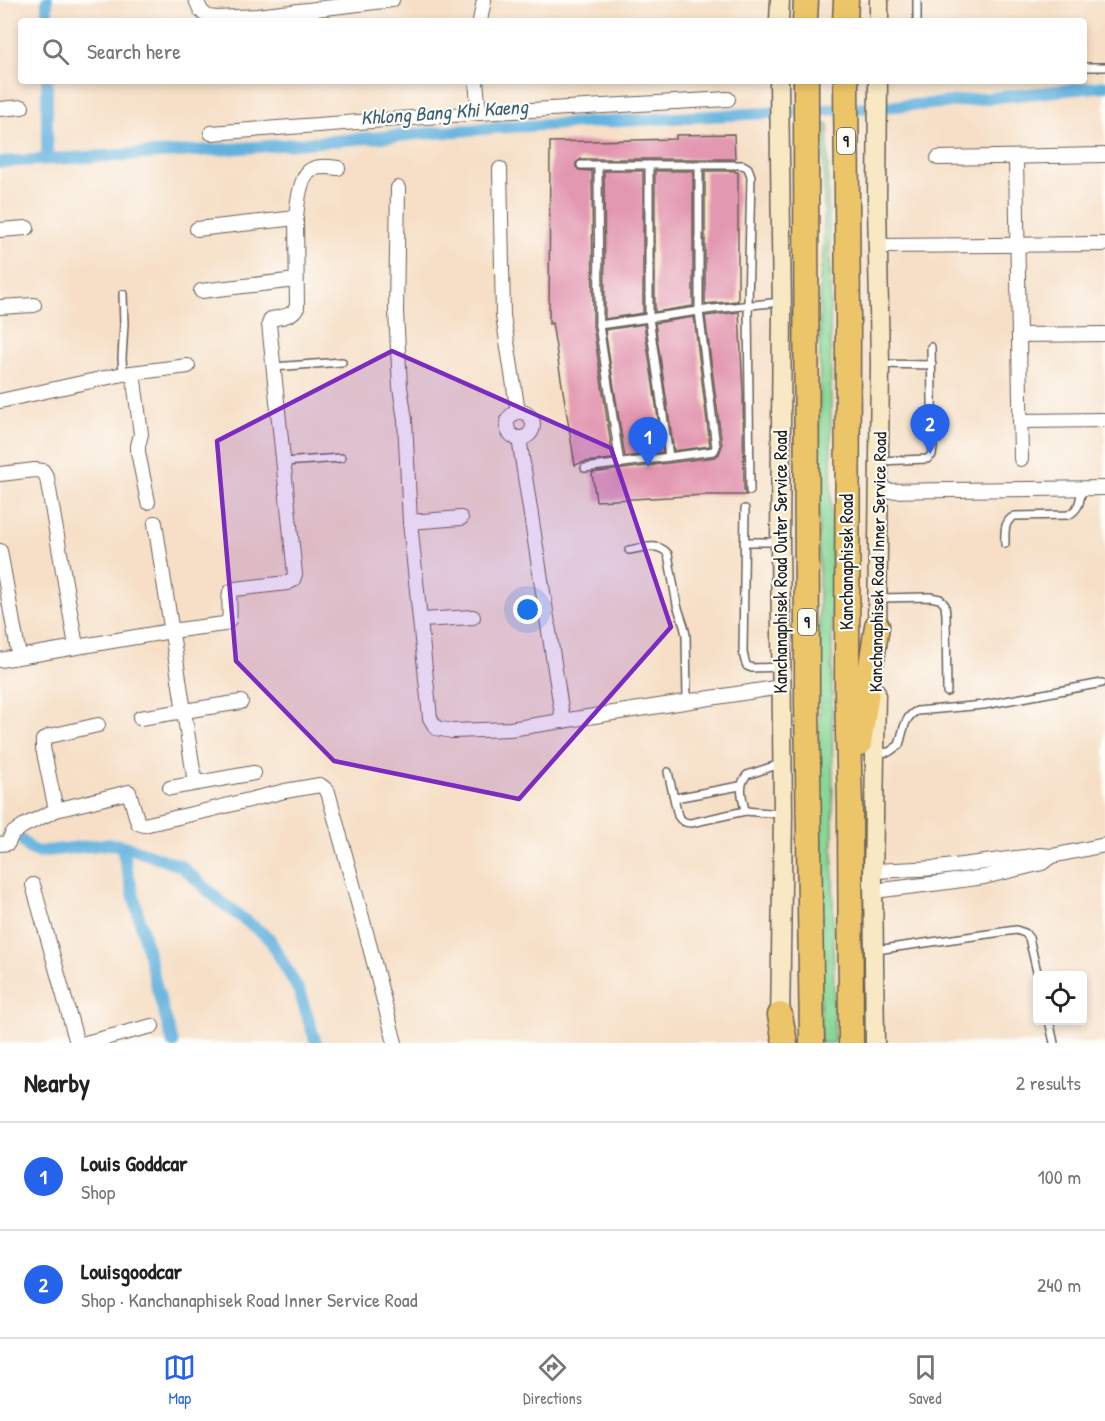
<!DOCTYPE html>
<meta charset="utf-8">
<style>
:root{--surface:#fff;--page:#f2f2f2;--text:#222;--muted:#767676;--line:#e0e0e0;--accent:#2563eb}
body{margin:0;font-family:"Patrick Hand",sans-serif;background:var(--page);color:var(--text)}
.controls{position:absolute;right:18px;bottom:18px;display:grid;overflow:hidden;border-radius:6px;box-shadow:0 3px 9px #0003}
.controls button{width:54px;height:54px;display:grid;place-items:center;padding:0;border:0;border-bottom:2px solid var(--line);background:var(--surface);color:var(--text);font:30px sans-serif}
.you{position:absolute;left:528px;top:610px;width:21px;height:21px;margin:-15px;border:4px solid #fff;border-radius:50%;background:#1a73e8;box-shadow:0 0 0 9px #1a73e833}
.badge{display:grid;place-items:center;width:39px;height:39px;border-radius:50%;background:var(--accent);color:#fff;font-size:20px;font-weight:700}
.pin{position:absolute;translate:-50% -50px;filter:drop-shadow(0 2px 3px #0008)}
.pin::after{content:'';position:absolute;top:32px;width:21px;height:18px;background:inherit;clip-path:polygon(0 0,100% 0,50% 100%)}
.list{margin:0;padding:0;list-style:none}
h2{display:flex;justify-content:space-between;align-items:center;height:78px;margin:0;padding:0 24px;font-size:26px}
h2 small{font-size:20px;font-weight:400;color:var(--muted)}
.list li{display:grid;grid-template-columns:39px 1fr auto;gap:18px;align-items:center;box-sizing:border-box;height:108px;padding:0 24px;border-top:2px solid var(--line)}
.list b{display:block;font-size:22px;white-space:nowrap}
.list p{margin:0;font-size:20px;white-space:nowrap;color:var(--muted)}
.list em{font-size:20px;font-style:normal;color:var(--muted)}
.icon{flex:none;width:33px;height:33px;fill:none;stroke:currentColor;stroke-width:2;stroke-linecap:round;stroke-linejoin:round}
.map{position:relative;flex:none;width:1105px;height:1043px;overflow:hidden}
.search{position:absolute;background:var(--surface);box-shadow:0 3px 9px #0003;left:18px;right:18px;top:18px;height:66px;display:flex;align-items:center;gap:15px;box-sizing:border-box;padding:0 21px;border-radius:6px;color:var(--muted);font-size:22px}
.sheet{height:294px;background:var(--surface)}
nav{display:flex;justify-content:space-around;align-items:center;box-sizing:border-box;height:84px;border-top:2px solid var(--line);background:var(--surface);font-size:16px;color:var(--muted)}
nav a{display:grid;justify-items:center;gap:3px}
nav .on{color:var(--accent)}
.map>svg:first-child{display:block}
.green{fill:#88d796;stroke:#527a59;stroke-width:1.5}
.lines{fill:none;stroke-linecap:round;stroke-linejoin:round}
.canal{stroke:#64b2de;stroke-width:12}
.building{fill:#e398b1}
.lane-casing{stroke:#686058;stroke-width:10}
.street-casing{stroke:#686058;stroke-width:16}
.secondary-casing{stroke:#686058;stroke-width:21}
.highway-casing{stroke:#686058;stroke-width:27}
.lane{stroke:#fff;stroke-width:7}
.street{stroke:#fff;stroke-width:14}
.secondary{stroke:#f8e8c3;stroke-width:18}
.highway{stroke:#edc569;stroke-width:24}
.marked{fill:#7b2cbf;fill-opacity:0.2;stroke:#7b2cbf;stroke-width:4.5;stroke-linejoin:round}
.labels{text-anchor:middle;stroke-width:4.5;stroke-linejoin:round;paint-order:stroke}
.shield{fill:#fdfcf7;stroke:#605f5e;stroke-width:1.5}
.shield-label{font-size:16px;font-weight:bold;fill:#1c1c1c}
.street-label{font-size:18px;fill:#1c1c1c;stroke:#fdfcf7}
.water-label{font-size:20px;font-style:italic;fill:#3c6073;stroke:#fdfcf7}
</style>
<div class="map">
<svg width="1105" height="1043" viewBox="0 0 1105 1043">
<rect width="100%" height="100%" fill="#fdfcf7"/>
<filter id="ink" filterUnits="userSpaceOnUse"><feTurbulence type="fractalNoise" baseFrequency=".0167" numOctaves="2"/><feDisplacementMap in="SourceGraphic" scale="12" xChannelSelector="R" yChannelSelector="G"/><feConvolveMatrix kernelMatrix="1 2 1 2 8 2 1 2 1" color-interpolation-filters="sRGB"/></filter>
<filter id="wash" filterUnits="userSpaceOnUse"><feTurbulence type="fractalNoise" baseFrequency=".008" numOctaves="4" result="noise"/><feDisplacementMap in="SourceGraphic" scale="24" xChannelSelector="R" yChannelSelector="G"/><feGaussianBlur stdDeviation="1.35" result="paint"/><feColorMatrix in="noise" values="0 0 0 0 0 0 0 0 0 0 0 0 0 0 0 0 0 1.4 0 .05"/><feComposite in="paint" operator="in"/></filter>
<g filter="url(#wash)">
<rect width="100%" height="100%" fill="#f6dfc6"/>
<path class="green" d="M824,124H828V214L830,237L834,1043H820L819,572L820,279L824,246Z"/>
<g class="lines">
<g class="canal">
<path d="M47,21V0"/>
<path d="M47,159V81"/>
<path d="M0,162L230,149L508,127L931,104L1105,86"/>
<path d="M23,841L30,849L38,852L108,844L121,845L156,985L173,1043"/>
<path d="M121,845L181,866L221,902L269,938L299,991L316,1043"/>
</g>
</g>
<g id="blocks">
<g class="building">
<path d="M734,134L735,159H581L576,163V167L579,170L592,171L593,325L613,459L584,462L575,465L552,323L549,324L550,142L676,139V135Z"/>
<path d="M604,171H643V313L605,319Z"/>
<path d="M655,171H693V306L655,312Z"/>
<path d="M705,171H735V172H738V301L705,304Z"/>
<path d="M739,312L743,393L744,491L746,495H706L596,501L592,473L715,457L719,454L722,446L705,316Z"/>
<path d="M694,317L710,446L674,451L655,323Z"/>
<path d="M644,324L663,452L625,457L605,330Z"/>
</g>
</g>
</g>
<g filter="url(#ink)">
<use href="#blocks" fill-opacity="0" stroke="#686058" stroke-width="1.5"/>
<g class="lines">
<defs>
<g id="lane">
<path d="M917,21V0"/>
<path d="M1084,67H1105"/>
<path d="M581,165H743L748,168L751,176L748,305L750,491"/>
<path d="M598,165L599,325L620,464"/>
<path d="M649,165V318L669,457"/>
<path d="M599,325L713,309L781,302"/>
<path d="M880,364L932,365"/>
<path d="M273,367L342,362"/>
<path d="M123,374L122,358L124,324L123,294"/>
<path d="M879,461L927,459L932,455L933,448L931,347"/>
<path d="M283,462L341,458"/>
<path d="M585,468L714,451L716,447L699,311V165"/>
<path d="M745,509L743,653L745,661L747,666L752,668L781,667"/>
<path d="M744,542H780"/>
<path d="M1005,544C1005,533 1003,521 1015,516L1068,515C1079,510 1081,500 1081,488"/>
<path d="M629,550C642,548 659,542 668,554L677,605L684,626L686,635L687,701"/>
<path d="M880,598L930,597L940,599L945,605L946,615L947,692"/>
<path d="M877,753L889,752L899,745C903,733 904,716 917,711L984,705L1102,683"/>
<path d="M780,764L747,775C737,786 743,798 745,811L781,814"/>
<path d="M668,772L678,816C681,821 685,823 691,823L745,811"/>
<path d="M675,798L740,786"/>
<path d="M876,950L1016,930L1025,933L1029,938L1038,976"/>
<path d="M1049,1020L1054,1043"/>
</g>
<g id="street">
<path d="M196,0L201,11L208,17L217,18L257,16L392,0"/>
<path d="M480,21L484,0"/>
<path d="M476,81L479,113"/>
<path d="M0,109L22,107"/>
<path d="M211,133L479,113L728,99"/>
<path d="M1016,157L1021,459"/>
<path d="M938,158L1105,155"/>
<path d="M500,169L503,316L518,412"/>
<path d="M398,188L396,312L400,387L405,420L410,522L430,718L436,728L452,731L510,729L781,687"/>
<path d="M197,229L296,218"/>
<path d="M0,230L27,228"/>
<path d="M878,246L1105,244"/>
<path d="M201,291L296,280"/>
<path d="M0,307L34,305"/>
<path d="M1019,335L1105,334"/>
<path d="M133,373L141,434L138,446V452L148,502"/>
<path d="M0,401L123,374L188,366"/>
<circle cx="520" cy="425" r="13"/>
<path d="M1020,421L1105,420"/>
<path d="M519,438L563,721"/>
<path d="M0,474L35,470L43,471L47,478L76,646"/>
<path d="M879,491L1105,488"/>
<path d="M410,522L461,518"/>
<path d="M155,523L195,783"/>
<path d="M0,551L19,656"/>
<path d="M421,620L473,617"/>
<path d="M0,660L171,631L224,624L229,620C231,611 228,602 230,592L235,589L287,583L293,580L295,574L269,324L271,319C281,317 290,317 297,308L296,218C297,206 300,179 309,171C316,165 329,167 338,168"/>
<path d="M140,718L241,702"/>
<path d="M170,788L254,773"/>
<path d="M56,810L43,748V740L50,736L98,725"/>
<path d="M0,844L8,843L12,834L23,826L56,810L129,792L138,823L144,825L209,810L285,791L320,785L324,788L328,792L367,936L395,1043"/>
<path d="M874,871L938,868L1040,855L1052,856L1105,845"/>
<path d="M33,885L77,1043"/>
<path d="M874,891L940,883L984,877L1042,863L1050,857"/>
<path d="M85,1043L152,1026"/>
</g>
<g id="secondary">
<path d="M779,21L780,0"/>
<path d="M879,21V0"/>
<path d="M779,81L782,312L780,542L783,814L780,1027"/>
<path d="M877,637L880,364L877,201L878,81"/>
<path d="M875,1043L873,880L876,692"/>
</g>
<g id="highway">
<path d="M805,21L806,0"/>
<path d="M845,21L846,0"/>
<path d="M806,81L807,702L812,1043"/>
<path d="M846,81L848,317L847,696L850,803L851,1043"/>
<path d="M859,744L877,626"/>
<path d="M780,1015L785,1043"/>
</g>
</defs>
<use href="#lane" class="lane-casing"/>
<use href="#street" class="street-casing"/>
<use href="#secondary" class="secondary-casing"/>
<use href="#highway" class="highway-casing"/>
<use href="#lane" class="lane"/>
<use href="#street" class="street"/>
<use href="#secondary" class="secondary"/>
<use href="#highway" class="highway"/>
</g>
</g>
<path class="marked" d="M392,351L611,448L671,627L519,799L334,761L236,661L217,441Z"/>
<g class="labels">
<g class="shield">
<rect x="837" y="128" width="18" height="26" rx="4.5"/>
<rect x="798" y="609" width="18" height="26" rx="4.5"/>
</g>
<g class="shield-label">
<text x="846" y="147">9</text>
<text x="807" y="628">9</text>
</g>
<g class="street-label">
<text transform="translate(781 562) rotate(-90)" y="6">Kanchanaphisek Road Outer Service Road</text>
<text transform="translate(847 562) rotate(-90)" y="6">Kanchanaphisek Road</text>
<text transform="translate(878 562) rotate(-89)" y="6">Kanchanaphisek Road Inner Service Road</text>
</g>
<g class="water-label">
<text transform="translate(444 112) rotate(-4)" y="7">Khlong Bang Khi Kaeng</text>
</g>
</g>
</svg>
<div class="controls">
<button><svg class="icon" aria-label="locate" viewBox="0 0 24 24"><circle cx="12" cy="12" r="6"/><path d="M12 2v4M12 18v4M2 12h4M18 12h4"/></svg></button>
</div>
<div class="you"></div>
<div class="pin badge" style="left:648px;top:467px">1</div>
<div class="pin badge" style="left:930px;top:454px">2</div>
<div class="search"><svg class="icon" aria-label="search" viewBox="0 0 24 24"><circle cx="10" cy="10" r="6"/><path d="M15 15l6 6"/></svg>Search here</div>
</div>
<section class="sheet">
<h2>Nearby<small>2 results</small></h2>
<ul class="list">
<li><span class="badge">1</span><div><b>Louis Goddcar</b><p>Shop</p></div><em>100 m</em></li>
<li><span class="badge">2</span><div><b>Louisgoodcar</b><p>Shop · Kanchanaphisek Road Inner Service Road</p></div><em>240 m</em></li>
</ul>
</section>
<nav>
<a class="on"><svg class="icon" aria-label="map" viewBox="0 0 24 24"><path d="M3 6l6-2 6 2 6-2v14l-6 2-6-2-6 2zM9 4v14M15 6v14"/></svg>Map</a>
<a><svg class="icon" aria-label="directions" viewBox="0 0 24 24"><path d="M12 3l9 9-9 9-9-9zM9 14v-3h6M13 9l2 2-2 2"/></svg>Directions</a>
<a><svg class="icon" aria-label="saved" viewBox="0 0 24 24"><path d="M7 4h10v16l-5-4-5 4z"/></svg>Saved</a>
</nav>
